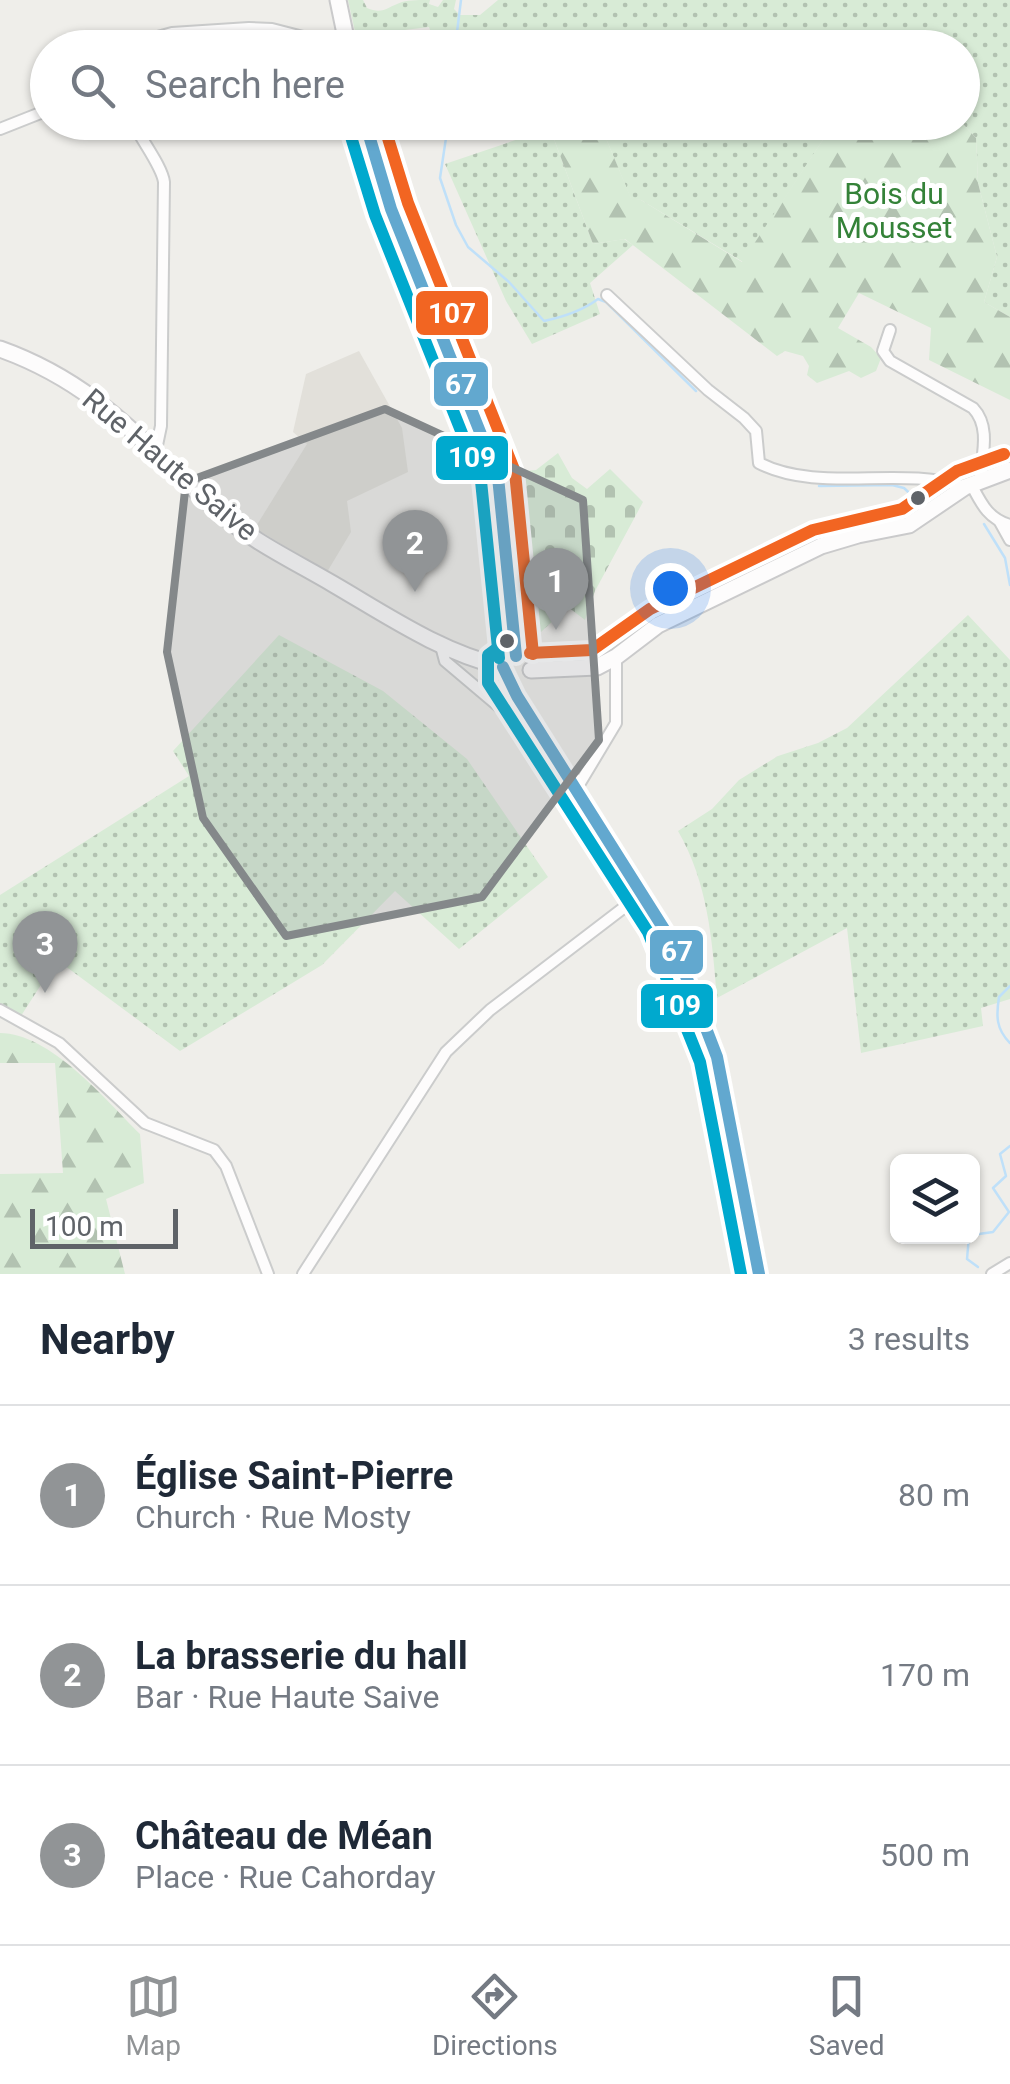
<!DOCTYPE html>
<meta charset="utf-8">
<style>
:root{--surface:#fff;--page:#f2f2f3;--text:#1f2937;--muted:#747a83;--line:#e0e1e3;--accent:#919496}
body{margin:0;font-family:Roboto,sans-serif;background:var(--page);color:var(--text)}
.controls{position:absolute;right:30px;bottom:30px;display:grid;overflow:hidden;border-radius:15px;box-shadow:0 2px 8px #0004}
.controls button{width:90px;height:90px;display:grid;place-items:center;padding:0;border:0;border-bottom:2px solid var(--line);background:var(--surface);color:var(--text);font:50px sans-serif}
.scale{position:absolute;left:30px;bottom:25px;width:148px;box-sizing:border-box;padding-left:10px;border:5px solid #5f6368;border-top:0;font-size:28px;line-height:35px;white-space:nowrap;color:#5f6368;-webkit-text-stroke:8px #fff;paint-order:stroke}
.you{position:absolute;left:670px;top:588px;width:35px;height:35px;margin:-25px;border:8px solid #fff;border-radius:50%;background:#1a73e8;box-shadow:0 0 0 15px #1a73e833}
.badge{display:grid;place-items:center;width:65px;height:65px;border-radius:50%;background:var(--accent);color:#fff;font-size:32px;font-weight:700}
.pin{position:absolute;translate:-50% -82px;filter:drop-shadow(0 2px 5px #0008)}
.pin::after{content:'';position:absolute;top:52px;width:35px;height:30px;background:inherit;clip-path:polygon(0 0,100% 0,50% 100%)}
.list{margin:0;padding:0;list-style:none}
h2{display:flex;justify-content:space-between;align-items:center;height:130px;margin:0;padding:0 40px;font-size:42px}
h2 small{font-size:32px;font-weight:400;color:var(--muted)}
.list li{display:grid;grid-template-columns:65px 1fr auto;gap:30px;align-items:center;box-sizing:border-box;height:180px;padding:0 40px;border-top:2px solid var(--line)}
.list b{display:block;font-size:38px;white-space:nowrap}
.list p{margin:0;font-size:32px;white-space:nowrap;color:var(--muted)}
.list em{font-size:32px;font-style:normal;color:var(--muted)}
.icon{flex:none;width:55px;height:55px;fill:none;stroke:currentColor;stroke-width:2;stroke-linecap:round;stroke-linejoin:round}
.map{position:relative;flex:none;width:1010px;height:1274px;overflow:hidden}
.search{position:absolute;background:var(--surface);box-shadow:0 2px 8px #0004;left:30px;right:30px;top:30px;height:110px;display:flex;align-items:center;gap:25px;box-sizing:border-box;padding:0 35px;border-radius:55px;color:var(--muted);font-size:38px}
.sheet{height:670px;background:var(--surface)}
nav{display:flex;justify-content:space-around;align-items:center;box-sizing:border-box;height:140px;border-top:2px solid var(--line);background:var(--surface);font-size:28px;color:var(--muted)}
nav a{display:grid;justify-items:center;gap:5px}
nav .on{color:var(--accent)}
.map>svg:first-child{display:block}
.education{fill:#e2e0da}
.grass{fill:url(#grass-dots)}
.forest{fill:url(#forest-firs)}
.cemetery{fill:url(#cemetery-stones)}
.lines{fill:none;stroke-linecap:round;stroke-linejoin:round}
.stream{stroke:#bfe0f9;stroke-width:2.5}
.street-casing{stroke:#cbcccc;stroke-width:14}
.secondary-casing{stroke:#cacacb;stroke-width:19}
.street{stroke:#fdfcfc;stroke-width:10}
.secondary{stroke:#fdfcfc;stroke-width:15}
.bus-1-casing{stroke:#fff;stroke-width:20}
.bus-2-casing{stroke:#fff;stroke-width:20}
.bus-3-casing{stroke:#fff;stroke-width:20}
.bus-1{stroke:#62a8cf;stroke-width:12}
.bus-2{stroke:#00a9ce;stroke-width:12}
.bus-3{stroke:#f26522;stroke-width:12}
.marked{fill:#84888a;fill-opacity:0.2;stroke:#84888a;stroke-width:8;stroke-linejoin:round}
.bus-dot{fill:#5f6368;stroke:#fff;stroke-width:4}
.labels{text-anchor:middle;stroke-width:10;stroke-linejoin:round;paint-order:stroke}
.park-label{font-size:30px;fill:#348238;stroke:#fff}
.street-label{font-size:30px;fill:#5f6368;stroke:#fff}
.line-badge{stroke:#fff;stroke-width:4}
.badge-label{font-size:28px;text-anchor:middle;font-weight:bold;fill:#fff}
</style>
<div class="map">
<svg width="1010" height="1274" viewBox="0 0 1010 1274">
<defs>
<pattern id="grass-dots" width="8" height="8" patternUnits="userSpaceOnUse" patternTransform="scale(2.5)"><rect width="8" height="8" fill="#d8ebd6"/><path d="M2 2h.1M6 6h.1" fill="none" stroke="#b2c2b1" stroke-width="1.8" stroke-linecap="round"/></pattern>
<pattern id="forest-firs" width="22" height="20" patternUnits="userSpaceOnUse" patternTransform="scale(2.5)"><rect width="22" height="20" fill="#d8ebd6"/><path d="M5 1l3.5 6h-7zM16 11l3.5 6h-7z" fill="#b2c2b1"/></pattern>
<pattern id="cemetery-stones" width="16" height="16" patternUnits="userSpaceOnUse" patternTransform="scale(2.5)"><rect width="16" height="16" fill="#d8ebd6"/><path d="M2 7V4a2 2 0 0 1 4 0v3zM10 15v-3a2 2 0 0 1 4 0v3z" fill="#b2c2b1"/></pattern>
</defs>
<rect width="100%" height="100%" fill="#efeeea"/>
<path class="education" d="M359,351L402,428L408,472L347,501L351,532L327,572L255,528L307,444L293,432L306,374Z"/>
<g class="grass">
<path d="M348,0H363L367,8C383,15 387,7 402,2C410,0 421,0 430,0L429,4L438,7L443,0H456L454,9L460,15H480L498,0H1010V317L984,302L997,257L978,183L976,138L962,123V48L436,47L429,27L356,36Z"/>
<path d="M548,123L593,244L624,239L633,245L590,283L600,314L532,344L506,301L445,164L548,129Z"/>
<path d="M573,123H834L743,262L641,200L631,199L605,136L586,139Z"/>
<path d="M968,615L1010,660V999L981,1008L983,1026L861,1053L847,928L717,998C712,939 708,883 678,831L712,809L739,780L778,756L818,743L847,728Z"/>
<path d="M279,635L383,691L467,759L548,877L459,949L395,891L322,965L180,1051L57,960L19,1019L0,1006V895L189,776L173,751Z"/>
</g>
<g class="forest">
<path d="M548,123H573L586,139L605,136L631,198L641,200L742,262L834,123H962L976,138L978,183L997,257L984,302L1010,317V400L929,360L931,328L859,293L838,328L871,347L881,358L876,371L861,378L849,371L817,383L807,375L809,366L803,356L785,351L777,356L625,239L593,244Z"/>
<path d="M0,1033C50,1033 106,1100 140,1134L144,1183L106,1199L125,1274H0V1174L63,1173L55,1063H0Z"/>
</g>
<path class="cemetery" d="M558,453L572,478L587,489L610,469L643,502L595,591L585,620L568,607L541,632L521,621L515,547L520,539L514,472L536,470Z"/>
<g class="lines">
<g class="stream">
<path d="M455,48L461,0"/>
<path d="M439,122L446,138L440,178L456,225L468,247L509,282L544,321C563,317 582,311 598,299L606,302L696,391"/>
<path d="M819,486L892,485L904,488L923,506"/>
<path d="M984,524L1005,558L1010,585"/>
<path d="M1010,986L999,997C996,1016 996,1029 1010,1043"/>
<path d="M972,1235L993,1232L1009,1212L993,1188L1006,1176L1000,1154L1010,1146"/>
<path d="M969,1236L967,1259L978,1267"/>
</g>
<defs>
<g id="street">
<path d="M118,48L172,33L249,28L272,29L311,39L346,38L356,48"/>
<path d="M133,122C141,140 162,166 164,182L161,426L156,450"/>
<path d="M0,129L48,110"/>
<path d="M607,295L708,390L744,418L756,431L759,463C820,494 900,465 965,487"/>
<path d="M890,330L883,351L890,361L973,408C991,427 982,455 980,479"/>
<path d="M971,484C981,503 988,519 1010,525"/>
<path d="M1000,522L1010,540"/>
<path d="M441,646L445,661L522,726L539,732"/>
<path d="M577,788L616,723V657"/>
<path d="M0,1010L59,1043L145,1123L214,1150L226,1166L268,1274"/>
<path d="M303,1274L446,1052L490,1010L643,893"/>
<path d="M992,1274L1010,1263"/>
</g>
<g id="secondary">
<path d="M338,0L348,48"/>
<path d="M365,122L391,209L498,477L516,656"/>
<path d="M0,349C98,384 144,445 218,511C251,541 294,561 333,584C388,616 440,652 503,667"/>
<path d="M503,667L517,696L674,945L717,1057L759,1274"/>
<path d="M531,670L597,667L616,657L658,625L821,546L858,535L909,525L965,487L1010,470"/>
</g>
</defs>
<use href="#street" class="street-casing"/>
<use href="#secondary" class="secondary-casing"/>
<use href="#street" class="street"/>
<use href="#secondary" class="secondary"/>
<defs>
<g id="bus-1">
<path d="M365,122L391,209L498,477L516,656"/>
<path d="M503,667L517,696L674,945L717,1057L759,1274"/>
</g>
<g id="bus-2">
<path d="M348,127L375,215L481,481L499,658"/>
<path d="M507,641L488,655V683L648,932L700,1062L741,1274"/>
</g>
<g id="bus-3">
<path d="M383,122L408,203L515,472L533,654"/>
<path d="M530,653L592,650L650,609L813,530L902,509L957,471L1004,454"/>
</g>
</defs>
<use href="#bus-1" class="bus-1-casing"/>
<use href="#bus-2" class="bus-2-casing"/>
<use href="#bus-3" class="bus-3-casing"/>
<use href="#bus-1" class="bus-1"/>
<use href="#bus-2" class="bus-2"/>
<use href="#bus-3" class="bus-3"/>
</g>
<path class="marked" d="M385,409L583,500L599,740L482,897L286,936L203,818L167,652L186,482Z"/>
<g class="bus-dot">
<circle cx="918" cy="498" r="9"/>
<circle cx="507" cy="641" r="9"/>
</g>
<g class="labels">
<g class="park-label">
<text x="894" y="204">Bois du<tspan x="894" dy="34">Mousset</tspan></text>
</g>
<g class="street-label">
<text transform="translate(170 465) rotate(40)" y="10">Rue Haute Saive</text>
</g>
</g>
<g class="line-badge">
<rect x="414" y="289" width="76" height="48" rx="10" fill="#f26522"/>
<rect x="432" y="360" width="58" height="48" rx="10" fill="#62a8cf"/>
<rect x="434" y="434" width="76" height="48" rx="10" fill="#00a9ce"/>
<rect x="648" y="928" width="57" height="48" rx="10" fill="#62a8cf"/>
<rect x="639" y="982" width="76" height="48" rx="10" fill="#00a9ce"/>
</g>
<g class="badge-label">
<text x="452" y="323">107</text>
<text x="461" y="394">67</text>
<text x="472" y="467">109</text>
<text x="677" y="961">67</text>
<text x="677" y="1015">109</text>
</g>
</svg>
<div class="controls">
<button><svg class="icon" aria-label="layers" viewBox="0 0 24 24"><path d="M12 4l9 5-9 5-9-5zM3 14l9 5 9-5"/></svg></button>
</div>
<div class="scale">100 m</div>
<div class="you"></div>
<div class="pin badge" style="left:556px;top:630px">1</div>
<div class="pin badge" style="left:415px;top:592px">2</div>
<div class="pin badge" style="left:45px;top:993px">3</div>
<div class="search"><svg class="icon" aria-label="search" viewBox="0 0 24 24"><circle cx="10" cy="10" r="6"/><path d="M15 15l6 6"/></svg>Search here</div>
</div>
<section class="sheet">
<h2>Nearby<small>3 results</small></h2>
<ul class="list">
<li><span class="badge">1</span><div><b>Église Saint-Pierre</b><p>Church · Rue Mosty</p></div><em>80 m</em></li>
<li><span class="badge">2</span><div><b>La brasserie du hall</b><p>Bar · Rue Haute Saive</p></div><em>170 m</em></li>
<li><span class="badge">3</span><div><b>Château de Méan</b><p>Place · Rue Cahorday</p></div><em>500 m</em></li>
</ul>
</section>
<nav>
<a class="on"><svg class="icon" aria-label="map" viewBox="0 0 24 24"><path d="M3 6l6-2 6 2 6-2v14l-6 2-6-2-6 2zM9 4v14M15 6v14"/></svg>Map</a>
<a><svg class="icon" aria-label="directions" viewBox="0 0 24 24"><path d="M12 3l9 9-9 9-9-9zM9 14v-3h6M13 9l2 2-2 2"/></svg>Directions</a>
<a><svg class="icon" aria-label="saved" viewBox="0 0 24 24"><path d="M7 4h10v16l-5-4-5 4z"/></svg>Saved</a>
</nav>
